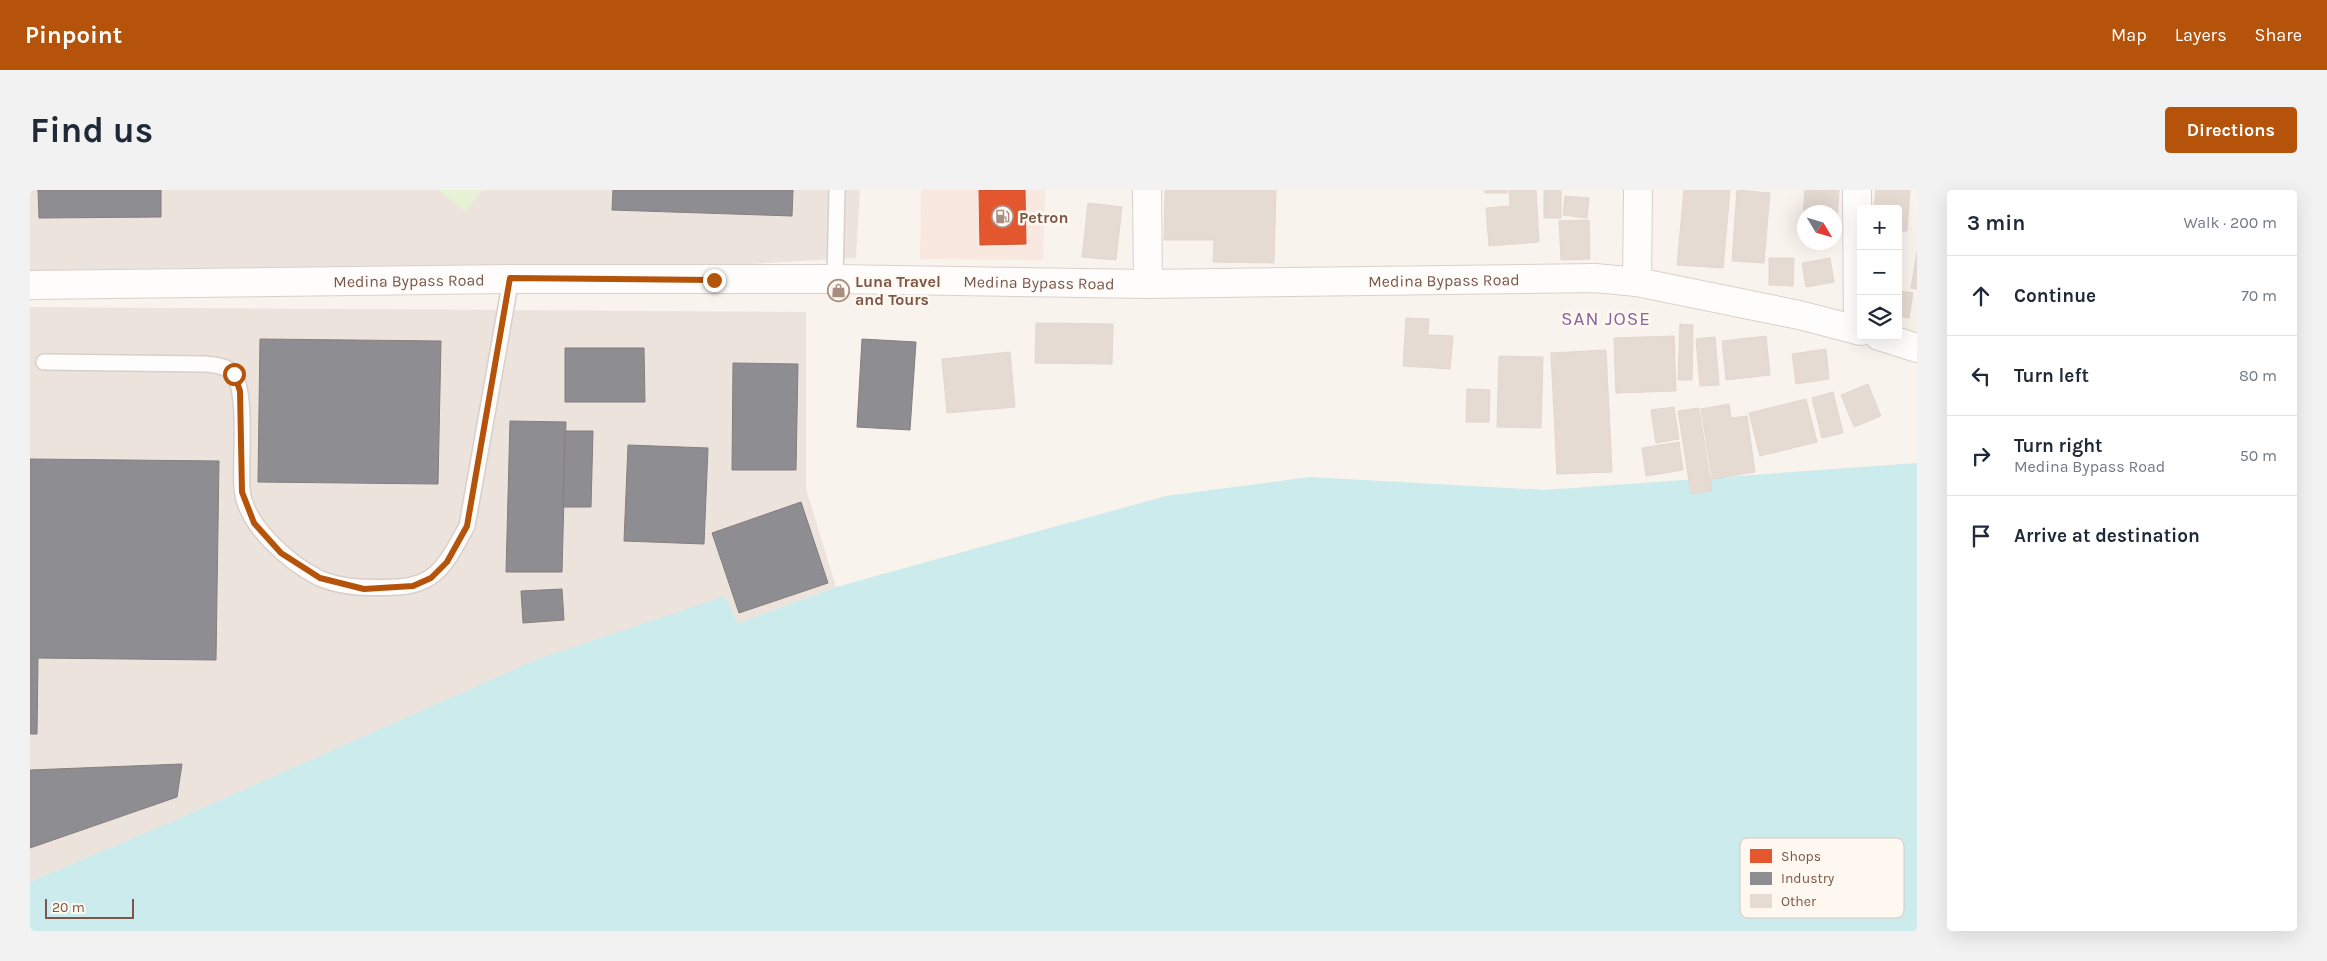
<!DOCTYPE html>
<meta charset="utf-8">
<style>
:root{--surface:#fff;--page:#f2f2f3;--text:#1f2937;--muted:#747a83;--line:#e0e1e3;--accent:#b45309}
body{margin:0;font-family:Karla,sans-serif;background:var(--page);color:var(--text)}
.controls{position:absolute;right:15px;top:15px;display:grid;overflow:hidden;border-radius:5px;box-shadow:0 5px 20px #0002}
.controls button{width:45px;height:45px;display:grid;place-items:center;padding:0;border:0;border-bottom:1px solid var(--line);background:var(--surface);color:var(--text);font:25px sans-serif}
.compass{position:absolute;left:1767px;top:15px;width:45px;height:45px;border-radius:50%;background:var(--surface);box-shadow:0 5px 20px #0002;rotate:128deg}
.scale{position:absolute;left:15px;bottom:12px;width:89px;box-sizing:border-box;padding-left:5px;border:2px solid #7c5748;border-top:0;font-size:14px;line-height:18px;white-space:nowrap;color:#7c5748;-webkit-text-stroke:4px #fff8f0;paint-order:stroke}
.stop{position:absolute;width:15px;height:15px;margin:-11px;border:4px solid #b45309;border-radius:50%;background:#fff}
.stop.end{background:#b45309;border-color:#fff;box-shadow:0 1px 5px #0008}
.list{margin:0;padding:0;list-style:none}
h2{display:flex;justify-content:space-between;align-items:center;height:65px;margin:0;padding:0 20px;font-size:21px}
h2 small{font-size:16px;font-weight:400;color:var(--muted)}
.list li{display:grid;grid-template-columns:32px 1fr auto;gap:15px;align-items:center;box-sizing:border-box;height:80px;padding:0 20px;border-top:1px solid var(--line)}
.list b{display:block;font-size:19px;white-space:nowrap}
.list p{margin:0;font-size:16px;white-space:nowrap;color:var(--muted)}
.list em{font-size:16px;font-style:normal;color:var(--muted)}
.icon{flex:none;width:28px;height:28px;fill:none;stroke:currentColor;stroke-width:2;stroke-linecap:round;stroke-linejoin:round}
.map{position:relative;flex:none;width:1887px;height:741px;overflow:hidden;border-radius:5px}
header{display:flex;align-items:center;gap:30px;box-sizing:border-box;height:70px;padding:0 25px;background:var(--accent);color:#fff}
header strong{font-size:24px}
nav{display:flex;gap:28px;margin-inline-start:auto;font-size:18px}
.intro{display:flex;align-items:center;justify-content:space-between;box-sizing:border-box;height:120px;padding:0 30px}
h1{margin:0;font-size:35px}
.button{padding:12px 22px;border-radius:5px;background:var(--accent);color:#fff;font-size:18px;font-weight:700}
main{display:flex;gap:30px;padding:0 30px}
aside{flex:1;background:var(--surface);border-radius:5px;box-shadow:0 5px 20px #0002}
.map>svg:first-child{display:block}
.commercial{fill:#f9e8e0}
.industrial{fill:#ede3dd}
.green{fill:#e7f1d6}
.water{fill:#ccebec}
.shops{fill:#e4572e;stroke:#c55736}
.industry{fill:#8d8d92;stroke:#887d7c}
.building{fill:#e6dbd3;stroke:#e3d6ce}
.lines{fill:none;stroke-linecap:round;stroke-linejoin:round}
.lane-casing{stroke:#d8cfca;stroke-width:18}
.street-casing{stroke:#d8cfca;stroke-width:30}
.secondary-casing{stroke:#dad0ca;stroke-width:30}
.lane{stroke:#fefdfc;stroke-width:15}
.street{stroke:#fefdfc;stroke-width:28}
.secondary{stroke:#fefdfc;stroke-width:28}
.route{stroke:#b45309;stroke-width:6}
.labels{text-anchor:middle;stroke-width:5;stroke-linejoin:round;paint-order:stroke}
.poi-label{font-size:16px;font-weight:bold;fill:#7c5748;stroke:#fff8f0;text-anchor:start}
.street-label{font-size:16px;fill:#7c5748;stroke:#fff8f0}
.quarter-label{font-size:19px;letter-spacing:1px;fill:#88649f;stroke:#fff8f0}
.key{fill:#fff8f0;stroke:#d8c8be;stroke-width:1}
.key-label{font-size:14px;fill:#7c5748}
</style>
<header>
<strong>Pinpoint</strong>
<nav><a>Map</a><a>Layers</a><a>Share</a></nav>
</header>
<div class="intro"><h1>Find us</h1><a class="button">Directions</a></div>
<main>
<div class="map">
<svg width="1887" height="741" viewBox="0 0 1887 741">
<rect width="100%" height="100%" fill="#f9f3ed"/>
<path class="commercial" d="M891,0H1015L1013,70L890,69Z"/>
<g class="industrial">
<path d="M0,0H830L826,68L702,75L0,82Z"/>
<path d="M0,117L776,122V299L806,397L708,433L695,406L0,692Z"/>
</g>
<path class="green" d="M408,0H453L435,22Z"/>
<path class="water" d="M1887,273V741H0V692L148,629L508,469L695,406L708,433L806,397L1136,306L1280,287L1515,300Z"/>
<path class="shops" d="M949,0H995L996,54L950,55Z"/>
<g class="industry">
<path d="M8,0H131V27L9,28Z"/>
<path d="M583,0H763L762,26L582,20Z"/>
<path d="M230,149L411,151L408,294L228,292Z"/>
<path d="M832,149L886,152L880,240L827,237Z"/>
<path d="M535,158H614L615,212H535Z"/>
<path d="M703,173L768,174L766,280H702Z"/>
<path d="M480,231L536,232L532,382H476Z"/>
<path d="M535,241H563L561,317H533Z"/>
<path d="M598,255L678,258L674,354L594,351Z"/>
<path d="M0,269L189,271L186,470L8,468L7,544H0Z"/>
<path d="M771,312L798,393L709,423L682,343Z"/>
<path d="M532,399L534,430L493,433L491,401Z"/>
<path d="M152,574L147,607L0,658V580Z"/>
</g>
<g class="building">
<path d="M1135,0H1246L1244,73L1183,72L1184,50H1134Z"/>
<rect x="1455" y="0" width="22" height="3"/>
<path d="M1479,0H1506L1509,52L1459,56L1456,18L1480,16Z"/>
<rect x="1514" y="0" width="17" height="28"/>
<path d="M1654,0H1700L1693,78L1647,75Z"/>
<path d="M1707,0L1740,3L1734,73L1702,71Z"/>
<path d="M1775,0H1809L1807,28L1804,27V22H1774L1773,25Z"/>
<path d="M1846,0H1880L1877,41H1868V19H1844Z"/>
<path d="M1535,6L1559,8L1557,28L1533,25Z"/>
<path d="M1058,13L1092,17L1086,70L1052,67Z"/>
<path d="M1559,30L1560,69L1531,70L1529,31Z"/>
<path d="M1887,62V99L1881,98Z"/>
<path d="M1739,68H1764L1763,96L1739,95Z"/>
<path d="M1800,68L1804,92L1776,97L1772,73Z"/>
<path d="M1868,101L1883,103L1879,128L1868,126Z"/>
<path d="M1376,128L1399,129L1398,145L1423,146L1420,179L1373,176Z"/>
<path d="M1006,133L1083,134L1082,174L1005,173Z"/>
<path d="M1650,134L1663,135L1662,190H1648Z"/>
<path d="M1644,146L1646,201L1586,203L1584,148Z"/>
<path d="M1736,146L1740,185L1696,190L1692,151Z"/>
<path d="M1685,147L1689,195L1670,196L1666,149Z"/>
<path d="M1796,159L1799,189L1766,194L1762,164Z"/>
<path d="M1576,160L1582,282L1527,284L1521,163Z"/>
<path d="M980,162L985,217L917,223L912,169Z"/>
<path d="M1469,166L1513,167L1511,238L1467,237Z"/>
<path d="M1838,194L1851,226L1824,237L1811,205Z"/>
<path d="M1437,199L1460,200L1459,232H1436Z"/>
<path d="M1803,202L1813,243L1792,248L1782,208Z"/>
<path d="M1776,209L1787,252L1730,266L1719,223Z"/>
<path d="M1699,214L1701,228L1717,226L1725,282L1682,289L1671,219Z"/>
<path d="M1644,217L1649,249L1626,253L1621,220Z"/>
<path d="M1669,218L1682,301L1661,304L1648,221Z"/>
<path d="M1649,252L1653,280L1616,286L1612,258Z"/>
</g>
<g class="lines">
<defs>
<g id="lane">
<path d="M805,89L807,0"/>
<path d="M14,172L175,174C185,175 200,176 205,186C217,209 210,271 212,299C215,335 259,373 289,388C314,399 342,398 368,397C409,395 419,368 437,336L481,89"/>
</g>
<g id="street">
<path d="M1117,0L1118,94"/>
<path d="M1827,0L1828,140"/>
<path d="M1607,92L1608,0"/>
</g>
<g id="secondary">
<path id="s1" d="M0,95L481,89H805L1118,94L1565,88L1607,92L1769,125L1831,141"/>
<path d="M1849,146L1887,158"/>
</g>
</defs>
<use href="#lane" class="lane-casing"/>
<use href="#street" class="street-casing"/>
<use href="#secondary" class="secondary-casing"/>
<use href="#lane" class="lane"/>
<use href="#street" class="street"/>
<use href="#secondary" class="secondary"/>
</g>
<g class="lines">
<path class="route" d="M204,184L210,201L212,302L224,333L251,363L290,388L334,399L383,396L401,388L417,372L437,336L480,88L684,90"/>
</g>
<defs>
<symbol id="fuel-ring" viewBox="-11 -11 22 22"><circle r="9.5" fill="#fff8f0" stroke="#a88e82" stroke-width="1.5"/><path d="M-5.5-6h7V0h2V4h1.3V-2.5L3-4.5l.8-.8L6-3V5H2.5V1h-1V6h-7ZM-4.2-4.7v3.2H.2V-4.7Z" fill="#a88e82"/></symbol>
<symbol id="shop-ring" viewBox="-11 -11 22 22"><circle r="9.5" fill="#fff8f0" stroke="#a88e82" stroke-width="1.5"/><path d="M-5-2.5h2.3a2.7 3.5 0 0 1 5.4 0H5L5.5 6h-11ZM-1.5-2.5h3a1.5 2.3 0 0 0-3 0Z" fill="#a88e82"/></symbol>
</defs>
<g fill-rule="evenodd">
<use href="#fuel-ring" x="960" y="14" width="25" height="25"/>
<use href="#shop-ring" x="796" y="88" width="25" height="25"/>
</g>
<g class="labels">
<g class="poi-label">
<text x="989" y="33">Petron</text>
<text x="825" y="97">Luna Travel<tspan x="825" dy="18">and Tours</tspan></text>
</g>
<g class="street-label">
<text dy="6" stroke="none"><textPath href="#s1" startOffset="379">Medina Bypass Road</textPath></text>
<text dy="6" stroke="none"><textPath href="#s1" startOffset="1414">Medina Bypass Road</textPath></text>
<text dy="6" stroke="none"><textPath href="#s1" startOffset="1009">Medina Bypass Road</textPath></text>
</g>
<g class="quarter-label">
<text x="1576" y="135">SAN JOSE</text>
</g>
</g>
<rect x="1710" y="648" width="164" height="80" rx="8" class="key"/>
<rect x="1720" y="659" width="22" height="14" fill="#e4572e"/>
<rect x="1720" y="682" width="22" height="13" fill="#8d8d92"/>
<rect x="1720" y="704" width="22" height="14" fill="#e6dbd3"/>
<g class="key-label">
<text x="1751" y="671">Shops</text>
<text x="1751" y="693">Industry</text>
<text x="1751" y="716">Other</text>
</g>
</svg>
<div class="controls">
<button>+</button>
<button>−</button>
<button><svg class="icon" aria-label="layers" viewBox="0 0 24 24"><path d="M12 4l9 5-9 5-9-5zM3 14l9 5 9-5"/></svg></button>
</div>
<svg class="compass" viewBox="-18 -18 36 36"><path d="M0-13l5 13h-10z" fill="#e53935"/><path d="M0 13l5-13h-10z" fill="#747a83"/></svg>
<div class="scale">20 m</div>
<div class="stop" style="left:204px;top:184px"></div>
<div class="stop end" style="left:684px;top:90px"></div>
</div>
<aside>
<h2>3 min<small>Walk · 200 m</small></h2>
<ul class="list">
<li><svg class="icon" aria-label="ahead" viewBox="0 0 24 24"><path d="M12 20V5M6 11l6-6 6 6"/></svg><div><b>Continue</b></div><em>70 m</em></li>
<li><svg class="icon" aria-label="left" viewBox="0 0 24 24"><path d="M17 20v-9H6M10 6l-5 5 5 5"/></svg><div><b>Turn left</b></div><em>80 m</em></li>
<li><svg class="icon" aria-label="right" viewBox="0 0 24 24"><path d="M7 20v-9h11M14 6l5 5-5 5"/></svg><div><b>Turn right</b><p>Medina Bypass Road</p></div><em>50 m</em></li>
<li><svg class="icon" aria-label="arrive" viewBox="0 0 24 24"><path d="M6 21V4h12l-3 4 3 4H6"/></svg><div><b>Arrive at destination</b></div></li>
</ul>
</aside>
</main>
